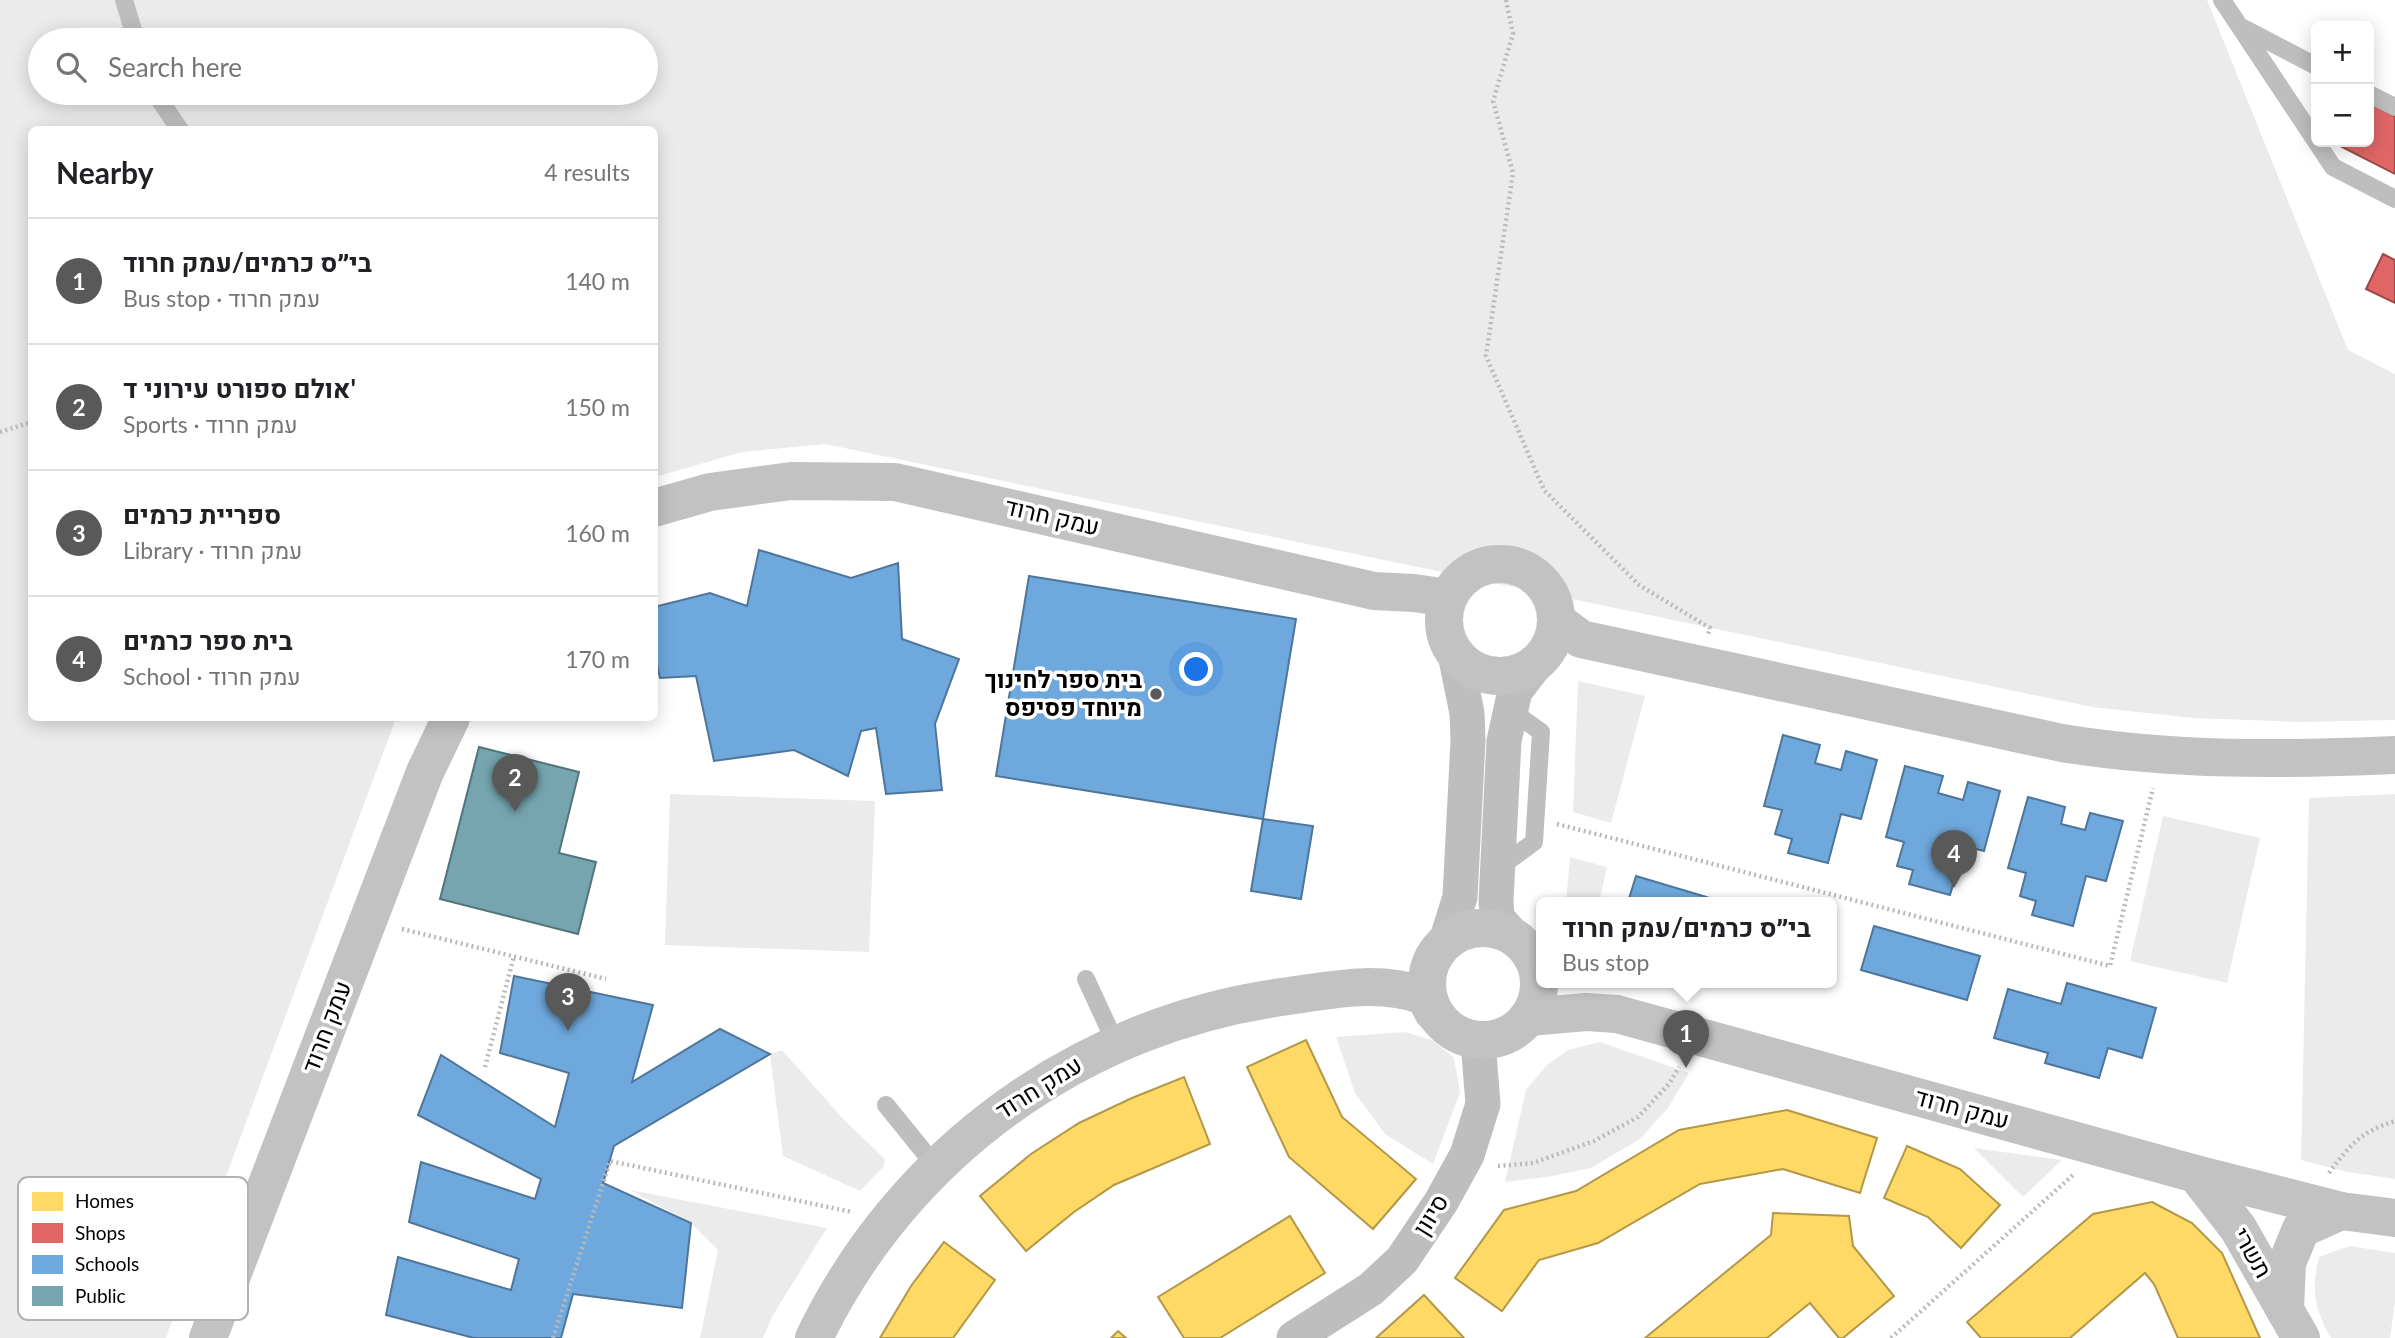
<!DOCTYPE html>
<meta charset="utf-8">
<style>
:root{--surface:#fff;--page:#f2f2f2;--text:#202124;--muted:#757577;--line:#e0e0e0;--accent:#595959}
body{margin:0;font-family:Lato,Heebo,sans-serif;background:var(--page);color:var(--text)}
.controls{position:absolute;right:21px;top:21px;display:grid;overflow:hidden;border-radius:10px;box-shadow:0 4px 18px #0003}
.controls button{width:63px;height:63px;display:grid;place-items:center;padding:0;border:0;border-bottom:2px solid var(--line);background:var(--surface);color:var(--text);font:35px sans-serif}
.you{position:absolute;left:1197px;top:670px;width:24px;height:24px;margin:-18px;border:5px solid #fff;border-radius:50%;background:#1a73e8;box-shadow:0 0 0 10px #1a73e833}
.badge{display:grid;place-items:center;width:46px;height:46px;border-radius:50%;background:var(--accent);color:#fff;font-size:23px;font-weight:700}
.pin{position:absolute;translate:-50% -58px;filter:drop-shadow(0 2px 4px #0008)}
.pin::after{content:'';position:absolute;top:37px;width:24px;height:21px;background:inherit;clip-path:polygon(0 0,100% 0,50% 100%)}
.popup{position:absolute;left:1536px;top:897px;width:301px;height:91px;box-sizing:border-box;display:grid;place-content:center;border-radius:10px;background:var(--surface);filter:drop-shadow(0 2px 5px #0005);font-size:23px;white-space:nowrap;color:var(--muted)}
.popup b{font-size:26px;color:var(--text)}
.popup::after{content:'';position:absolute;left:50%;top:100%;margin-left:-14px;border:14px solid transparent;border-top-color:var(--surface)}
.list{margin:0;padding:0;list-style:none}
h2{display:flex;justify-content:space-between;align-items:center;height:91px;margin:0;padding:0 28px;font-size:30px}
h2 small{font-size:23px;font-weight:400;color:var(--muted)}
.list li{display:grid;grid-template-columns:46px 1fr auto;gap:21px;align-items:center;box-sizing:border-box;height:126px;padding:0 28px;border-top:2px solid var(--line)}
.list b{display:block;font-size:26px;white-space:nowrap}
.list p{margin:0;font-size:23px;white-space:nowrap;color:var(--muted)}
.list em{font-size:23px;font-style:normal;color:var(--muted)}
.icon{flex:none;width:38px;height:38px;fill:none;stroke:currentColor;stroke-width:2;stroke-linecap:round;stroke-linejoin:round}
.map{position:relative;flex:none;width:2395px;height:1338px;overflow:hidden}
.search{position:absolute;background:var(--surface);box-shadow:0 4px 18px #0003;left:28px;top:28px;width:630px;height:77px;display:flex;align-items:center;gap:18px;box-sizing:border-box;padding:0 24px;border-radius:38px;color:var(--muted);font-size:26px}
.panel{position:absolute;background:var(--surface);box-shadow:0 4px 18px #0003;left:28px;top:126px;width:630px;height:595px;border-radius:10px}
.map>svg:first-child{display:block}
.green{fill:#ebebeb;fill-rule:evenodd}
.homes{fill:#ffd966;stroke:#b29847;stroke-width:2}
.shops{fill:#e06666;stroke:#9d4747;stroke-width:2}
.schools{fill:#6fa8dc;stroke:#4e769a;stroke-width:2}
.public{fill:#76a5af;stroke:#53747a;stroke-width:2}
.lines{fill:none;stroke-linecap:round;stroke-linejoin:round}
.path{stroke:#b9b9b9;stroke-width:4.5;stroke-dasharray:2 3.5;stroke-linecap:butt}
.lane{stroke:#bebebe;stroke-width:18}
.street{stroke:#bebebe;stroke-width:35}
.secondary{stroke:#c2c2c2;stroke-width:38}
.poi-dot{fill:#595959;stroke:#fff;stroke-width:2.5}
.labels{text-anchor:middle;stroke-width:7;stroke-linejoin:round;paint-order:stroke}
.street-label{font-size:24px;fill:#000;stroke:#fff}
.poi-label{font-size:24px;font-weight:bold;fill:#000;stroke:#fff;text-anchor:end}
.key{fill:#fff;stroke:#b2b2b2;stroke-width:2}
.key-label{font-size:19px;fill:#000}
</style>
<div class="map">
<svg width="2395" height="1338" viewBox="0 0 2395 1338">
<rect width="100%" height="100%" fill="#fff"/>
<g class="green">
<path d="M0,0H2207L2348,350L2395,374V720L2301,722L2193,718L2092,707L825,444L742,452L655,477L654,130H32V718H396L166,1338H0ZM40,40H646V93H40Z"/>
<path d="M1578,681L1645,696L1611,823L1573,812Z"/>
<path d="M670,794L875,801L869,952L665,945Z"/>
<path d="M2395,794V1179L2348,1172L2301,1160L2309,798Z"/>
<path d="M2163,816L2260,838L2227,983L2130,961Z"/>
<path d="M1570,857L1607,867L1599,902H1566Z"/>
<path d="M1405,1032L1432,1040L1454,1058L1460,1093L1433,1164L1385,1134L1355,1093L1336,1037Z"/>
<path d="M1600,1042L1689,1073L1668,1108L1640,1139L1591,1168L1547,1177L1505,1182L1526,1090L1547,1065L1568,1050Z"/>
<path d="M782,1050L846,1122L885,1159L884,1166L860,1191L783,1156L770,1054Z"/>
<path d="M1974,1148L2062,1160L2023,1197Z"/>
<path d="M630,1190L827,1228L773,1315L763,1338H700L718,1250L691,1223Z"/>
<path d="M2350,1246L2395,1253V1302L2390,1338H2331C2314,1309 2311,1290 2319,1257Z"/>
</g>
<g class="homes">
<path d="M1306,1040L1342,1117L1416,1179L1373,1229L1289,1157L1247,1067Z"/>
<path d="M1184,1077L1210,1144L1114,1185L1074,1212L1026,1251L980,1196L1031,1154L1079,1123L1132,1098Z"/>
<path d="M1787,1110L1877,1138L1860,1193L1783,1169L1700,1184L1598,1243L1539,1260L1502,1311L1455,1278L1504,1210L1576,1191L1679,1130Z"/>
<path d="M1907,1146L1960,1169L2000,1205L1961,1248L1928,1217L1884,1198Z"/>
<path d="M2152,1202L2192,1223L2222,1253L2260,1338H2178L2154,1284L2145,1273L2070,1338H1981L1967,1322L2093,1214Z"/>
<path d="M1773,1213L1849,1216L1853,1246L1894,1296L1843,1338H1839L1810,1303L1767,1338H1645L1771,1235Z"/>
<path d="M1290,1216L1325,1273L1220,1338H1184L1158,1297Z"/>
<path d="M944,1242L995,1280L953,1338H880L911,1286Z"/>
<path d="M1424,1295L1464,1338H1376Z"/>
<path d="M1118,1331L1126,1338H1111Z"/>
</g>
<g class="shops">
<path d="M2369,103L2395,116V174L2336,144V142H2369Z"/>
<path d="M2383,254L2395,260V303L2366,289Z"/>
</g>
<g class="schools">
<path d="M759,550L851,578L898,563L902,639L959,659L935,724L942,790L886,794L876,728L861,731L848,776L794,750L714,761L696,676L660,678L654,651V607L710,593L747,606Z"/>
<path d="M1029,576L1296,619L1263,819L996,776Z"/>
<path d="M1783,735L1820,745L1815,763L1841,770L1846,751L1877,760L1861,819L1841,814L1828,863L1788,853L1792,839L1775,834L1782,810L1764,806Z"/>
<path d="M1905,766L1943,776L1938,793L1963,800L1968,782L2000,791L1984,851L1964,846L1950,895L1909,884L1913,870L1897,866L1904,842L1886,837Z"/>
<path d="M2028,797L2065,807L2061,824L2085,830L2090,813L2123,821L2106,881L2086,876L2073,926L2032,915L2036,901L2020,896L2026,873L2008,868Z"/>
<path d="M1263,819L1313,826L1301,899L1251,891Z"/>
<path d="M1636,876L1723,902H1628Z"/>
<path d="M1874,926L1980,956L1967,1000L1861,970Z"/>
<path d="M514,976L653,1005L632,1082L720,1029L770,1054L614,1146L603,1183L691,1223L682,1308L573,1294L561,1338H474L386,1315L398,1257L511,1290L519,1259L409,1222L421,1162L535,1199L541,1179L418,1115L441,1055L555,1127L569,1073L500,1053Z"/>
<path d="M2067,983L2156,1008L2142,1058L2108,1048L2099,1078L2045,1063L2048,1053L1994,1038L2008,989L2061,1004Z"/>
</g>
<path class="public" d="M479,747L579,772L559,853L596,862L578,934L440,899Z"/>
<g class="lines">
<g class="path">
<path d="M1506,0L1513,34L1493,101L1513,173L1486,356L1544,490L1639,585L1710,628L1708,634"/>
<path d="M0,432L32,422"/>
<path d="M1557,824L2110,966L2153,788"/>
<path d="M402,929L606,979"/>
<path d="M485,1067L514,956"/>
<path d="M1498,1166L1533,1163L1594,1141L1638,1117L1669,1084L1679,1067"/>
<path d="M2329,1173C2350,1145 2360,1132 2395,1121"/>
<path d="M553,1338L610,1161L852,1212"/>
<path d="M1891,1338L2073,1175"/>
</g>
<g class="lane">
<path d="M124,0L136,40"/>
<path d="M2222,0L2333,167L2395,199"/>
<path d="M2243,28L2316,66"/>
<path d="M155,93L180,130"/>
<path d="M2369,94L2395,107"/>
<path d="M1497,869L1534,842L1541,732L1509,709"/>
<path d="M1086,979L1116,1044"/>
<path d="M886,1105L937,1168"/>
</g>
<g class="street">
<path d="M1513,936L1497,918L1496,901L1504,741L1515,691L1538,661"/>
<path d="M1446,942L1460,897L1468,741L1467,713L1455,654"/>
<path d="M1294,1338L1371,1289L1402,1260L1441,1202L1467,1155L1483,1104L1478,1041"/>
</g>
<g class="secondary">
<path d="M654,508L710,492L791,481L895,482L1374,591L1414,593L1448,598"/>
<circle cx="1500" cy="620" r="56"/>
<path d="M1557,621L1581,639L2062,743C2173,761 2283,760 2395,755"/>
<circle cx="1483" cy="984" r="56"/>
<path d="M1529,1017L1586,1012L1617,1014L2196,1174L2341,1211L2395,1218"/>
<path d="M2196,1174L2238,1228L2301,1338"/>
<path d="M2285,1310L2287,1263L2301,1229L2341,1211"/>
<path d="M208,1338L425,772L451,718"/>
<path d="M814,1338C904,1151 1084,1022 1289,996C1337,989 1379,980 1425,996L1433,1012"/>
</g>
</g>
<circle class="poi-dot" cx="1156" cy="694" r="7"/>
<g class="labels">
<g class="street-label">
<text transform="translate(1052 517) rotate(13)" y="8">עמק חרוד</text>
<text transform="translate(327 1027) rotate(-69)" y="8">עמק חרוד</text>
<text transform="translate(1039 1088) rotate(-32)" y="8">עמק חרוד</text>
<text transform="translate(1962 1109) rotate(15)" y="8">עמק חרוד</text>
<text transform="translate(1431 1215) rotate(-58)" y="8">סיוון</text>
<text transform="translate(2252 1253) rotate(60)" y="8">תשרי</text>
</g>
<g class="poi-label">
<text x="1142" y="688">בית ספר לחינוך<tspan x="1142" dy="28">מיוחד פסיפס</tspan></text>
</g>
</g>
<rect x="18" y="1177" width="230" height="143" rx="10" class="key"/>
<rect x="32" y="1192" width="31" height="19" fill="#ffd966"/>
<rect x="32" y="1223" width="31" height="20" fill="#e06666"/>
<rect x="32" y="1255" width="31" height="19" fill="#6fa8dc"/>
<rect x="32" y="1286" width="31" height="20" fill="#76a5af"/>
<g class="key-label">
<text x="75" y="1208">Homes</text>
<text x="75" y="1240">Shops</text>
<text x="75" y="1271">Schools</text>
<text x="75" y="1303">Public</text>
</g>
</svg>
<div class="controls">
<button>+</button>
<button>−</button>
</div>
<div class="you"></div>
<div class="pin badge" style="left:1686px;top:1068px">1</div>
<div class="popup"><b>בי״ס כרמים/עמק חרוד</b>Bus stop</div>
<div class="pin badge" style="left:515px;top:812px">2</div>
<div class="pin badge" style="left:568px;top:1031px">3</div>
<div class="pin badge" style="left:1954px;top:888px">4</div>
<div class="search"><svg class="icon" aria-label="search" viewBox="0 0 24 24"><circle cx="10" cy="10" r="6"/><path d="M15 15l6 6"/></svg>Search here</div>
<section class="panel">
<h2>Nearby<small>4 results</small></h2>
<ul class="list">
<li><span class="badge">1</span><div><b>בי״ס כרמים/עמק חרוד</b><p>Bus stop · עמק חרוד</p></div><em>140 m</em></li>
<li><span class="badge">2</span><div><b>אולם ספורט עירוני ד'</b><p>Sports · עמק חרוד</p></div><em>150 m</em></li>
<li><span class="badge">3</span><div><b>ספריית כרמים</b><p>Library · עמק חרוד</p></div><em>160 m</em></li>
<li><span class="badge">4</span><div><b>בית ספר כרמים</b><p>School · עמק חרוד</p></div><em>170 m</em></li>
</ul>
</section>
</div>
